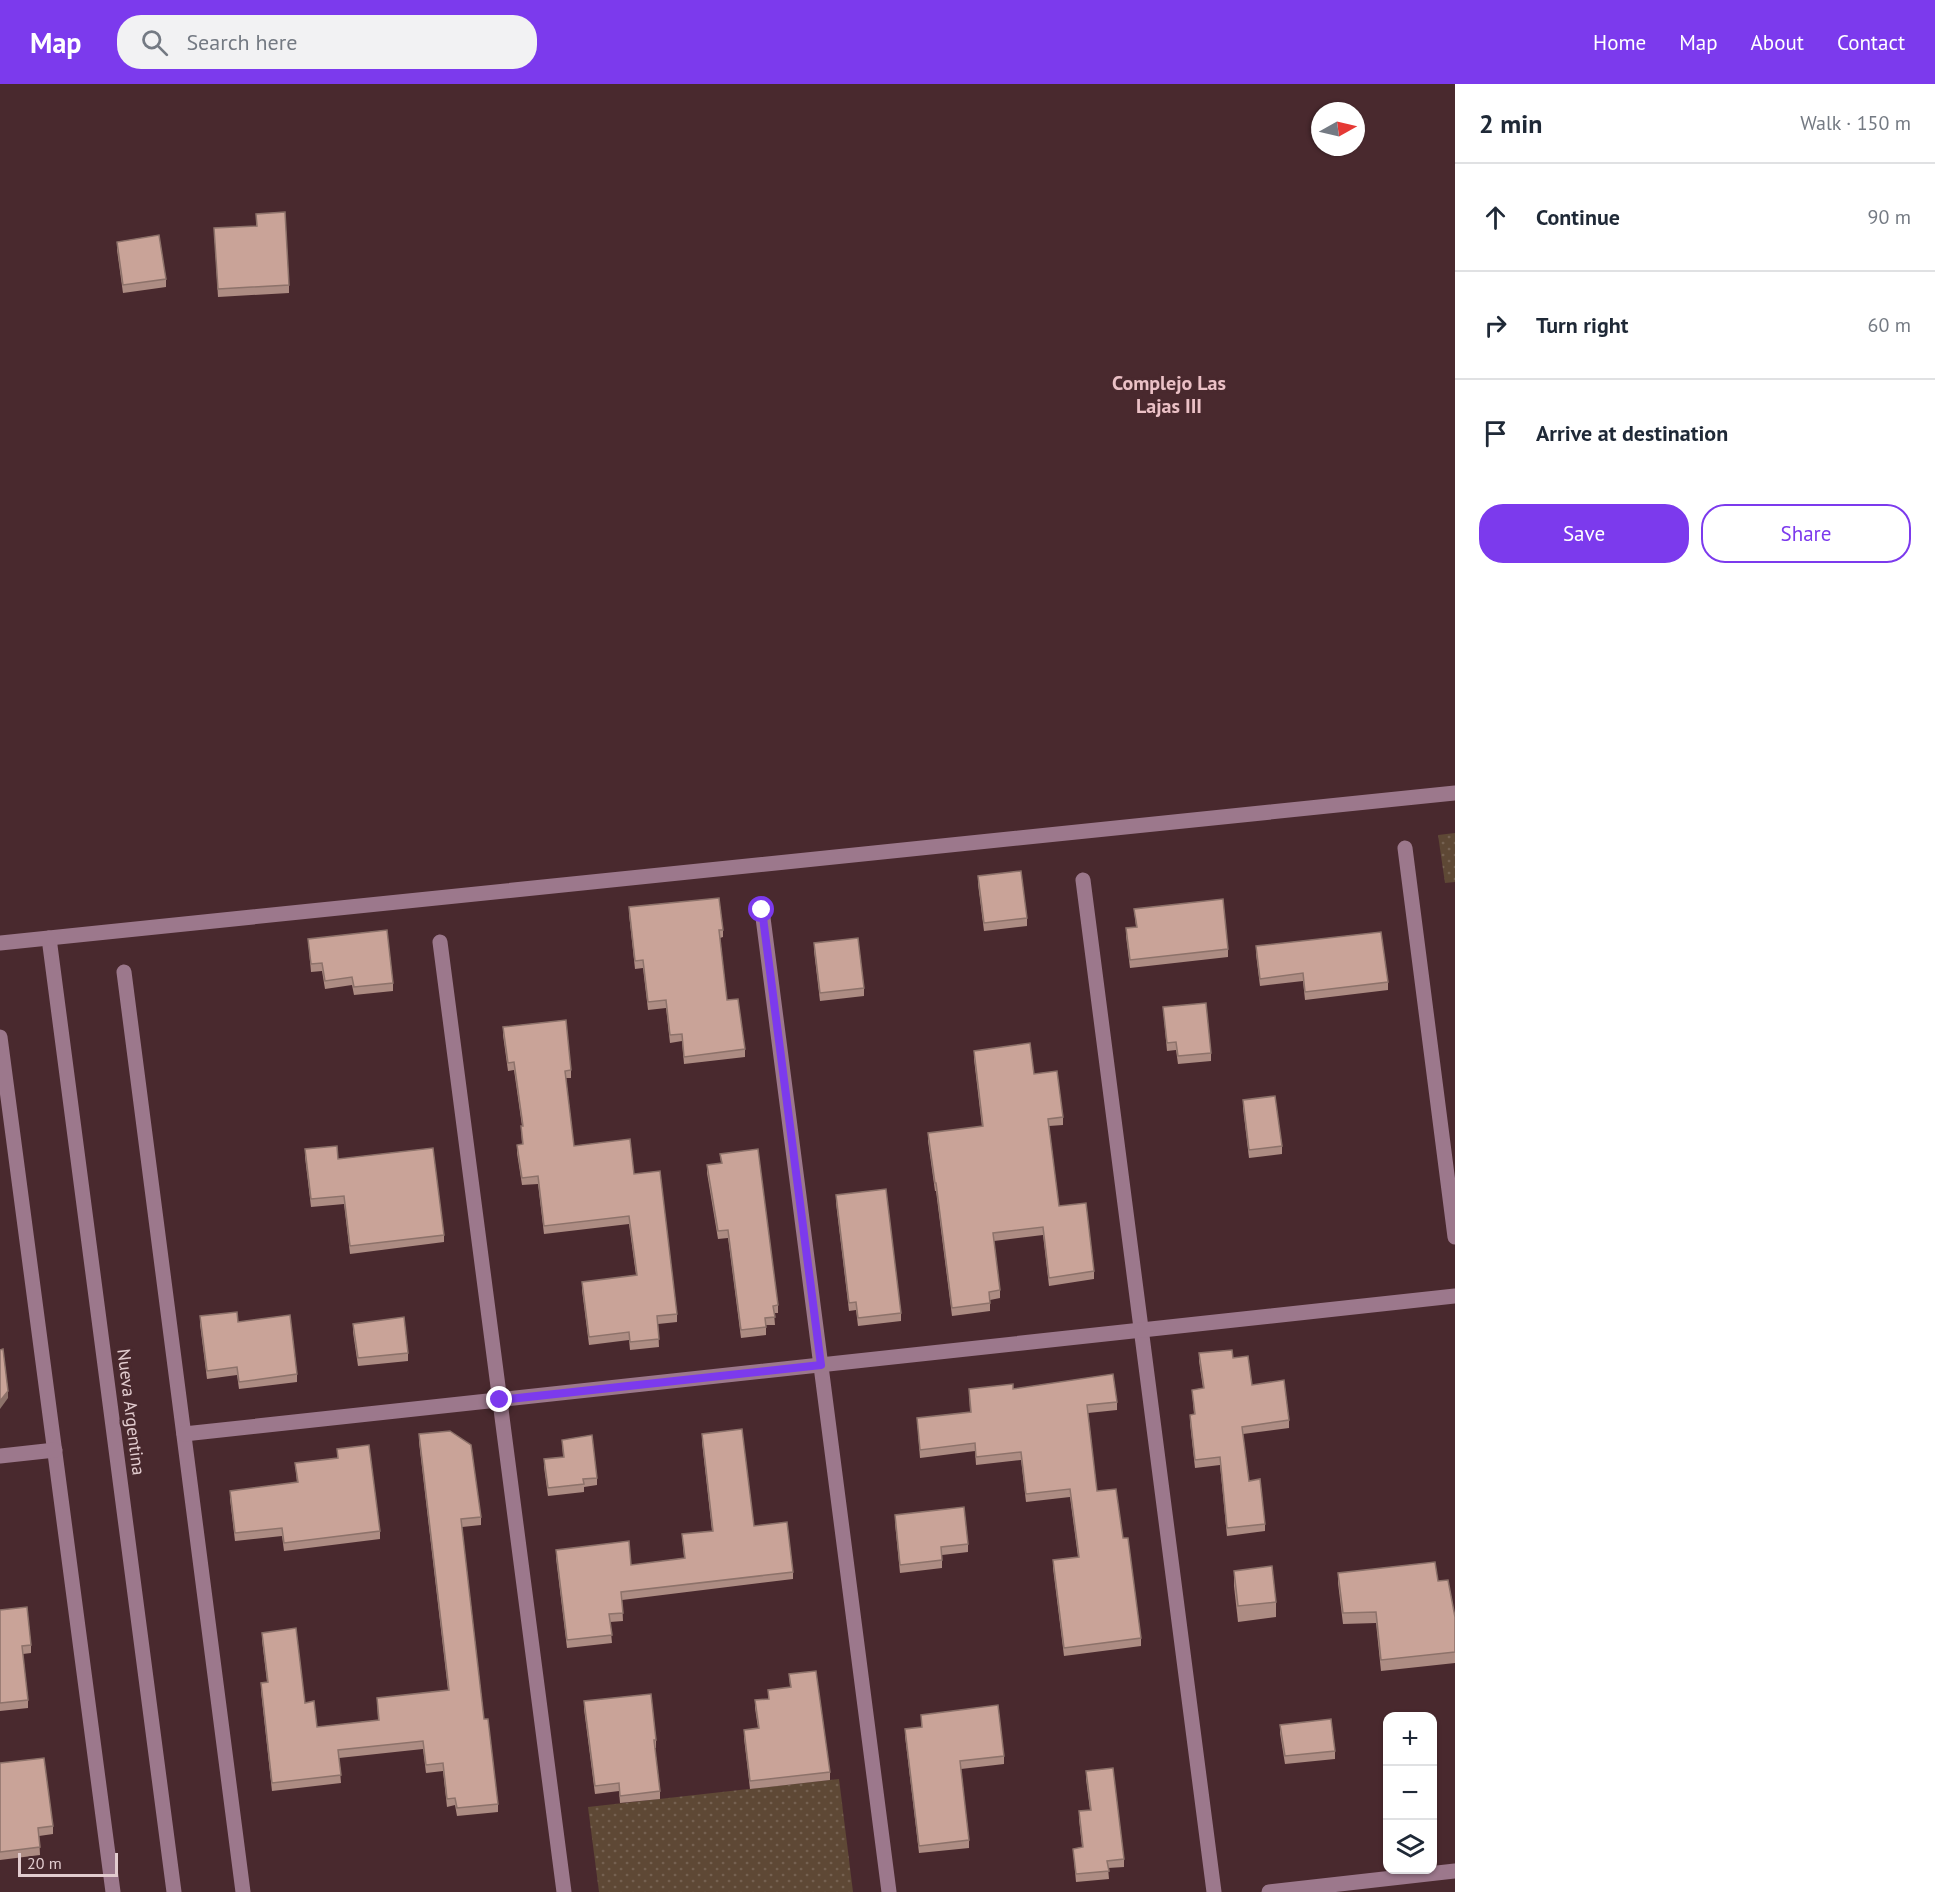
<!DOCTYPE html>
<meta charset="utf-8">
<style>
:root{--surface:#fff;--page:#f2f2f3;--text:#1f2937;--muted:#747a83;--line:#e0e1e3;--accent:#7c3aed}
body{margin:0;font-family:"PT Sans",sans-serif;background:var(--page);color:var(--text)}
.controls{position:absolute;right:18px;bottom:18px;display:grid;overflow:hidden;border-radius:12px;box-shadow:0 2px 4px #0004}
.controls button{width:54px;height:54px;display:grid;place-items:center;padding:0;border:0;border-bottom:2px solid var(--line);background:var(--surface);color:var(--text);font:30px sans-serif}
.compass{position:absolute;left:1311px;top:18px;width:54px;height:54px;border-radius:50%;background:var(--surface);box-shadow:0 2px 4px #0004;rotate:82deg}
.scale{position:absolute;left:18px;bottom:15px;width:100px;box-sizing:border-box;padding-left:6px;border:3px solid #e2cccf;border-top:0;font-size:16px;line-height:21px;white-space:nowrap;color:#e2cccf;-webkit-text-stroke:4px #49292e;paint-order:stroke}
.stop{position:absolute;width:18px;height:18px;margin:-14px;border:4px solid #7c3aed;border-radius:50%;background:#fff}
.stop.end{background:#7c3aed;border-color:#fff;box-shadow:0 2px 6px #0008}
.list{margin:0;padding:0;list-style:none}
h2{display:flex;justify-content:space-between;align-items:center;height:78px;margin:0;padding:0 24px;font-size:26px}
h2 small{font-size:20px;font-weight:400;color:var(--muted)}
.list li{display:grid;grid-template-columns:39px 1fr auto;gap:18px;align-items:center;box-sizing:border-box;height:108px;padding:0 24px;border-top:2px solid var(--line)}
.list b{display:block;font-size:22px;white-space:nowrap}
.list em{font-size:20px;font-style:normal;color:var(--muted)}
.actions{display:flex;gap:12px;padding:18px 24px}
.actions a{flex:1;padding:14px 0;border:2px solid var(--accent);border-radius:24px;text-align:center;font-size:21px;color:var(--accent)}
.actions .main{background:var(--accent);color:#fff}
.icon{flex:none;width:33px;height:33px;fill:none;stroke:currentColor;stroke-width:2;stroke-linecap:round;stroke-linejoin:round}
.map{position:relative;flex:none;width:1455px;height:1808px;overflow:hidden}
header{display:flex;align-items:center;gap:36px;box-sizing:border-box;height:84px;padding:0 30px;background:var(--accent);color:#fff}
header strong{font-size:28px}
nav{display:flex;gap:33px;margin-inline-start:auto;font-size:21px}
.search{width:420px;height:54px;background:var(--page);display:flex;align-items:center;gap:15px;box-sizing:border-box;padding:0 21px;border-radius:24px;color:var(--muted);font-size:22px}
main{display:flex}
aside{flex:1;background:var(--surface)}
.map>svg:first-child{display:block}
.park{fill:url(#park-dots)}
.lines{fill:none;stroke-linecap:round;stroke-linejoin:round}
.minor{stroke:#9c788c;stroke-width:15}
.wall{fill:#ad8c83}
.shaded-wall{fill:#8d726a}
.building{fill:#c9a398;stroke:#8d726a;stroke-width:1.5}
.route{stroke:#7c3aed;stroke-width:8}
.labels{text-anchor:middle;stroke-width:6;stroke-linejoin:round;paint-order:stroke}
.street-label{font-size:18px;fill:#e2cccf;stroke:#49292e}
.neighbourhood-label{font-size:20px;font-weight:bold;fill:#ebc1c6;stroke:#49292e}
</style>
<header>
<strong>Map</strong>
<div class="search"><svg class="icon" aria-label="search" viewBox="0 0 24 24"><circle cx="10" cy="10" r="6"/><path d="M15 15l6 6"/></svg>Search here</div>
<nav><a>Home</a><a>Map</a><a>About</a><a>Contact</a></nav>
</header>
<main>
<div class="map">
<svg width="1455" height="1808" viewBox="0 0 1455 1808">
<defs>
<pattern id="park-dots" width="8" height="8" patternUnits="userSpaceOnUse" patternTransform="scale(1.5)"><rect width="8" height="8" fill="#5e4835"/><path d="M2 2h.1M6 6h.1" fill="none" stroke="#756151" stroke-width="1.8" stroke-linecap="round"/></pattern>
</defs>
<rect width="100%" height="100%" fill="#49292e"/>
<g class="park">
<path d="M1455,749V798L1445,799L1438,751Z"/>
<path d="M839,1695L853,1808H599L588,1723Z"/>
</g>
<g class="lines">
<g class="minor">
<path d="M1405,764L1455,1153"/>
<path d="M1083,796L1214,1808"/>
<path d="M762,826L889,1808"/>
<path d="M49,854L174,1808"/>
<path d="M440,858L564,1808"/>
<path d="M0,859L1455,709"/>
<path d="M124,888L243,1808"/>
<path d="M0,953L113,1808"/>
<path d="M184,1350L1455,1212"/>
<path d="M0,1372L55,1366"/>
<path d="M1269,1808L1455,1787"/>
</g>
</g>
<g class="wall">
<path d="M256,130L289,201V209L218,213L214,144L256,142Z"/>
<path d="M117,158L166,195V203L123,209L117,166Z"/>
<path d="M978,792L1027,834V842L984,847L978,800Z"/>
<path d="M629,823L723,846V853L720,854L727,916L745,965V973L684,980L682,957L670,959L666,924L648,926L643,884L635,885L629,830Z"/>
<path d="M1134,825L1228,865V873L1130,884L1126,852V844L1136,843Z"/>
<path d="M308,855L393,899V907L354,911L352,901L325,905L322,887L311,888Z"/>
<path d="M814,859L864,904V912L820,917L814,867Z"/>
<path d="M1256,862L1388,898V906L1305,916L1303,897L1260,902L1256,870Z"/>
<path d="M1163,923L1211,969V977L1178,980L1176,966L1167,967Z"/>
<path d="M503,943L571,986V994H566L574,1062L634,1090L677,1230V1238L658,1240L659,1263L630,1266L629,1256L589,1261L582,1206V1198L636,1191L629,1140L544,1150L538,1100L522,1101L517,1069V1061L522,1060L521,1042H522L514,986L508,987L503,951Z"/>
<path d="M974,967L1034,990L1063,1033V1041L1049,1042L1059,1122L1094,1187V1195L1049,1202L1043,1151L994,1157L1000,1206V1214L990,1216V1227L952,1232L936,1107H935L928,1057V1049L982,1043L974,975Z"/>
<path d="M1243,1016L1282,1062V1070L1249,1074L1243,1024Z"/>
<path d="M305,1065L444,1151V1158L350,1170L344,1120L311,1123L305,1073Z"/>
<path d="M720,1070L778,1221V1229H774L775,1241H766V1251L741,1254L728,1154L718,1155L707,1089V1081L721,1079Z"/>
<path d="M836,1111L901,1229V1237L858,1242L856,1226L849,1227L836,1119Z"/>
<path d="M200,1232L238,1238L297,1290V1298L239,1305L237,1291L207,1295L200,1240Z"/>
<path d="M353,1240L408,1269V1277L358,1282L353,1248Z"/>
<path d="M1199,1269L1233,1274L1252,1301L1289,1336V1344L1243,1350L1249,1397L1265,1440V1447L1227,1452L1220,1381L1195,1384L1190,1339V1331L1194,1330L1192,1306L1203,1304L1199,1277Z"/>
<path d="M969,1305H1013L1117,1318V1326L1088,1329L1097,1407L1123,1454L1141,1554V1562L1064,1572L1053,1484V1476L1078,1473L1070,1413L1026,1418L1021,1376L976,1381L975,1367L920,1374L917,1334L970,1328Z"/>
<path d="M419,1350L481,1433V1441L462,1443L484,1635L498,1720V1728L457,1732L455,1721L447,1723L443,1687L426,1689L423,1665L339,1674L341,1699L272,1707L261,1607V1599L267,1598L262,1556V1549L305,1619L317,1643L378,1636L377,1614L448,1606L419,1358Z"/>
<path d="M702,1350L754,1442L793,1488V1495L622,1516L623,1537L610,1538L612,1559L567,1564L556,1474V1466L631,1481L684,1474L682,1450L712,1447L702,1358Z"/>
<path d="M562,1356L597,1394V1401L584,1403V1408L548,1412L544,1383V1375L563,1373Z"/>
<path d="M337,1365L380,1447V1455L284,1467L282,1452L235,1457L230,1415V1407L297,1399L295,1379L337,1374Z"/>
<path d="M895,1431L968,1460V1468L942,1471V1484L900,1489L895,1439Z"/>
<path d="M1234,1487L1276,1518V1533L1238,1538L1234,1502Z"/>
<path d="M1338,1489L1438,1497L1455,1533V1579L1381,1587L1376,1539L1343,1540L1338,1499Z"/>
<path d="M0,1526L31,1561V1569L23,1570L28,1616V1624L0,1627Z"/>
<path d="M789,1590L830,1688V1696L750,1705L744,1654V1646L758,1644L755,1624V1616L768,1615V1606L790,1603Z"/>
<path d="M584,1617L656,1656V1664H655L660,1707V1715L620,1719L619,1707L595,1710L584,1625Z"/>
<path d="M921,1631L1004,1672V1680L961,1685L969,1756V1764L919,1769L905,1652V1645L921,1643Z"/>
<path d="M1280,1641L1335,1667V1675L1285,1680L1280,1649Z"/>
<path d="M0,1679L53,1742V1750L39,1752L40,1771L0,1776Z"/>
<path d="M1086,1687L1124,1775V1783L1108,1784L1109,1795L1076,1798L1073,1765L1082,1763L1079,1735V1727L1090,1726L1086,1695Z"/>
</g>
<path class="shaded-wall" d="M8,1307V1314L0,1325V1317Z"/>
<g class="building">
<path d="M285,128L289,201L218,205L214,144L257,142L256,130Z"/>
<path d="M159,151L166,195L123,201L117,158Z"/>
<path d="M1021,787L1027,834L984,839L978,792Z"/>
<path d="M719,814L723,846H719L727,916L738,915L745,965L684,973L682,950L670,951L666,916L648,918L643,876L635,877L629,823Z"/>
<path d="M1223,815L1228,865L1130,876L1126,844L1137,843L1134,825Z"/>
<path d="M387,846L393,899L354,903L352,893L325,897L322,879L311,880L308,855Z"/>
<path d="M1381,848L1388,898L1305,908L1303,889L1260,895L1256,862Z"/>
<path d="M858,854L864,904L820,909L814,859Z"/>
<path d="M1206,919L1211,969L1178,972L1176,958L1167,959L1163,923Z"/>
<path d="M566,936L571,986L565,987L574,1062L630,1055L634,1090L660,1087L677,1230L657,1232L659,1255L630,1258L629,1248L589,1253L582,1198L637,1191L629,1132L544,1142L538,1092L522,1094L517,1061L523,1060L521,1042H523L514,978L508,979L503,943Z"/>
<path d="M1030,959L1034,990L1057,987L1063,1033L1048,1035L1059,1122L1086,1119L1094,1187L1049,1194L1043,1143L993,1149L1000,1206L989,1208L990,1219L952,1224L936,1099H935L928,1049L983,1042L974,967Z"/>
<path d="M1275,1012L1282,1062L1249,1066L1243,1016Z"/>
<path d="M337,1062L338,1075L433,1064L444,1151L350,1162L344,1112L311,1115L305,1065Z"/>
<path d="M758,1065L778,1221L773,1222L775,1233L765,1234L766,1243L741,1246L728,1146L718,1147L707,1081L722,1079L720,1070Z"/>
<path d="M886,1105L901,1229L858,1234L856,1218L849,1219L836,1111Z"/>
<path d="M237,1228L238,1238L290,1231L297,1290L239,1298L237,1283L207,1287L200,1232Z"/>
<path d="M404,1233L408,1269L358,1274L353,1240Z"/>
<path d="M3,1265L8,1307L0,1317V1266Z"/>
<path d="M1232,1266L1233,1274L1248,1272L1252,1301L1284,1296L1289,1336L1242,1343L1249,1397L1260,1395L1265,1440L1227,1444L1220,1373L1195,1376L1190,1331L1195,1330L1192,1306L1204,1304L1199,1269Z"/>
<path d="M1113,1290L1117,1318L1087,1321L1097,1407L1116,1405L1123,1454H1128L1141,1554L1064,1564L1053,1476L1079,1473L1070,1405L1026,1410L1021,1368L976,1373L975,1359L920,1366L917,1334L971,1328L969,1305L1013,1300V1305Z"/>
<path d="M742,1345L754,1442L787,1438L793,1488L621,1508L623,1529L609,1530L612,1551L567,1556L556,1466L629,1457L631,1481L685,1474L682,1450L713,1447L702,1350Z"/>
<path d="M450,1347L471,1361L481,1433L461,1435L484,1635H488L498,1720L457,1724L455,1714L447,1715L443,1679L426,1681L423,1657L338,1666L341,1691L272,1699L261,1599L268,1598L262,1549L296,1544L305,1619L314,1617L317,1643L379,1636L377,1614L449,1606L419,1350Z"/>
<path d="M592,1351L597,1394L583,1395L584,1400L548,1404L544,1375L564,1373L562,1356Z"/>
<path d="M369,1361L380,1447L284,1459L282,1444L235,1449L230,1407L298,1398L295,1379L338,1374L337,1365Z"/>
<path d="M964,1423L968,1460L941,1463L942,1476L900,1481L895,1431Z"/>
<path d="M1435,1478L1438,1497L1448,1496L1455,1533V1568L1381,1576L1376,1528L1343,1529L1338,1489Z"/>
<path d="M1272,1482L1276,1518L1238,1522L1234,1487Z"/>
<path d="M27,1523L31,1561L22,1562L28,1616L0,1619V1526Z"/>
<path d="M816,1587L830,1688L750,1697L744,1646L759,1644L755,1616L769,1615L768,1606L791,1603L789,1590Z"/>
<path d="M651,1610L656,1656H654L660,1707L620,1712L619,1699L595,1702L584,1617Z"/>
<path d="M998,1621L1004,1672L960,1677L969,1756L919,1762L905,1645L922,1643L921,1631Z"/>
<path d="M1331,1635L1335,1667L1285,1672L1280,1641Z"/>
<path d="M44,1674L53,1742L38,1744L40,1763L0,1768V1679Z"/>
<path d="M1113,1684L1124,1775L1107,1777L1109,1787L1076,1790L1073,1765L1083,1763L1079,1727L1091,1726L1086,1687Z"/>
</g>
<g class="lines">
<path class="route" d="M500,1316L821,1281L762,826"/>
</g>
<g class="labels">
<g class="street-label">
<text transform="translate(131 1328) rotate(83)" y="6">Nueva Argentina</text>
</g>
<g class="neighbourhood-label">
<text x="1169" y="306">Complejo Las<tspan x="1169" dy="23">Lajas III</tspan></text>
</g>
</g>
</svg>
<div class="controls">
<button>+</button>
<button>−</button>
<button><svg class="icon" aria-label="layers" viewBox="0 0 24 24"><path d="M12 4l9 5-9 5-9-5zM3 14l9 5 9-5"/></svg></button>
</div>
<svg class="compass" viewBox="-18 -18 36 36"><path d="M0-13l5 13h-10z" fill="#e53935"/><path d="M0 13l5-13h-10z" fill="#747a83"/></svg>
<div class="scale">20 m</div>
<div class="stop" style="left:762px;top:826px"></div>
<div class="stop end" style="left:500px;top:1316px"></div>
</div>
<aside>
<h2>2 min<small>Walk · 150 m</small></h2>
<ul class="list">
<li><svg class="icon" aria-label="ahead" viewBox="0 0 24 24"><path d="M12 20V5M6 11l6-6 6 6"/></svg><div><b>Continue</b></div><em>90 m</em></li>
<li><svg class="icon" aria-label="right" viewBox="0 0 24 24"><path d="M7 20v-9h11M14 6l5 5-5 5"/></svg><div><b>Turn right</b></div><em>60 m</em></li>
<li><svg class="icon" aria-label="arrive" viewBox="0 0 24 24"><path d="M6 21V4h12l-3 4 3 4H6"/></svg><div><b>Arrive at destination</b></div></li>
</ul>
<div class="actions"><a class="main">Save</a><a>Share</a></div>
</aside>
</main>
